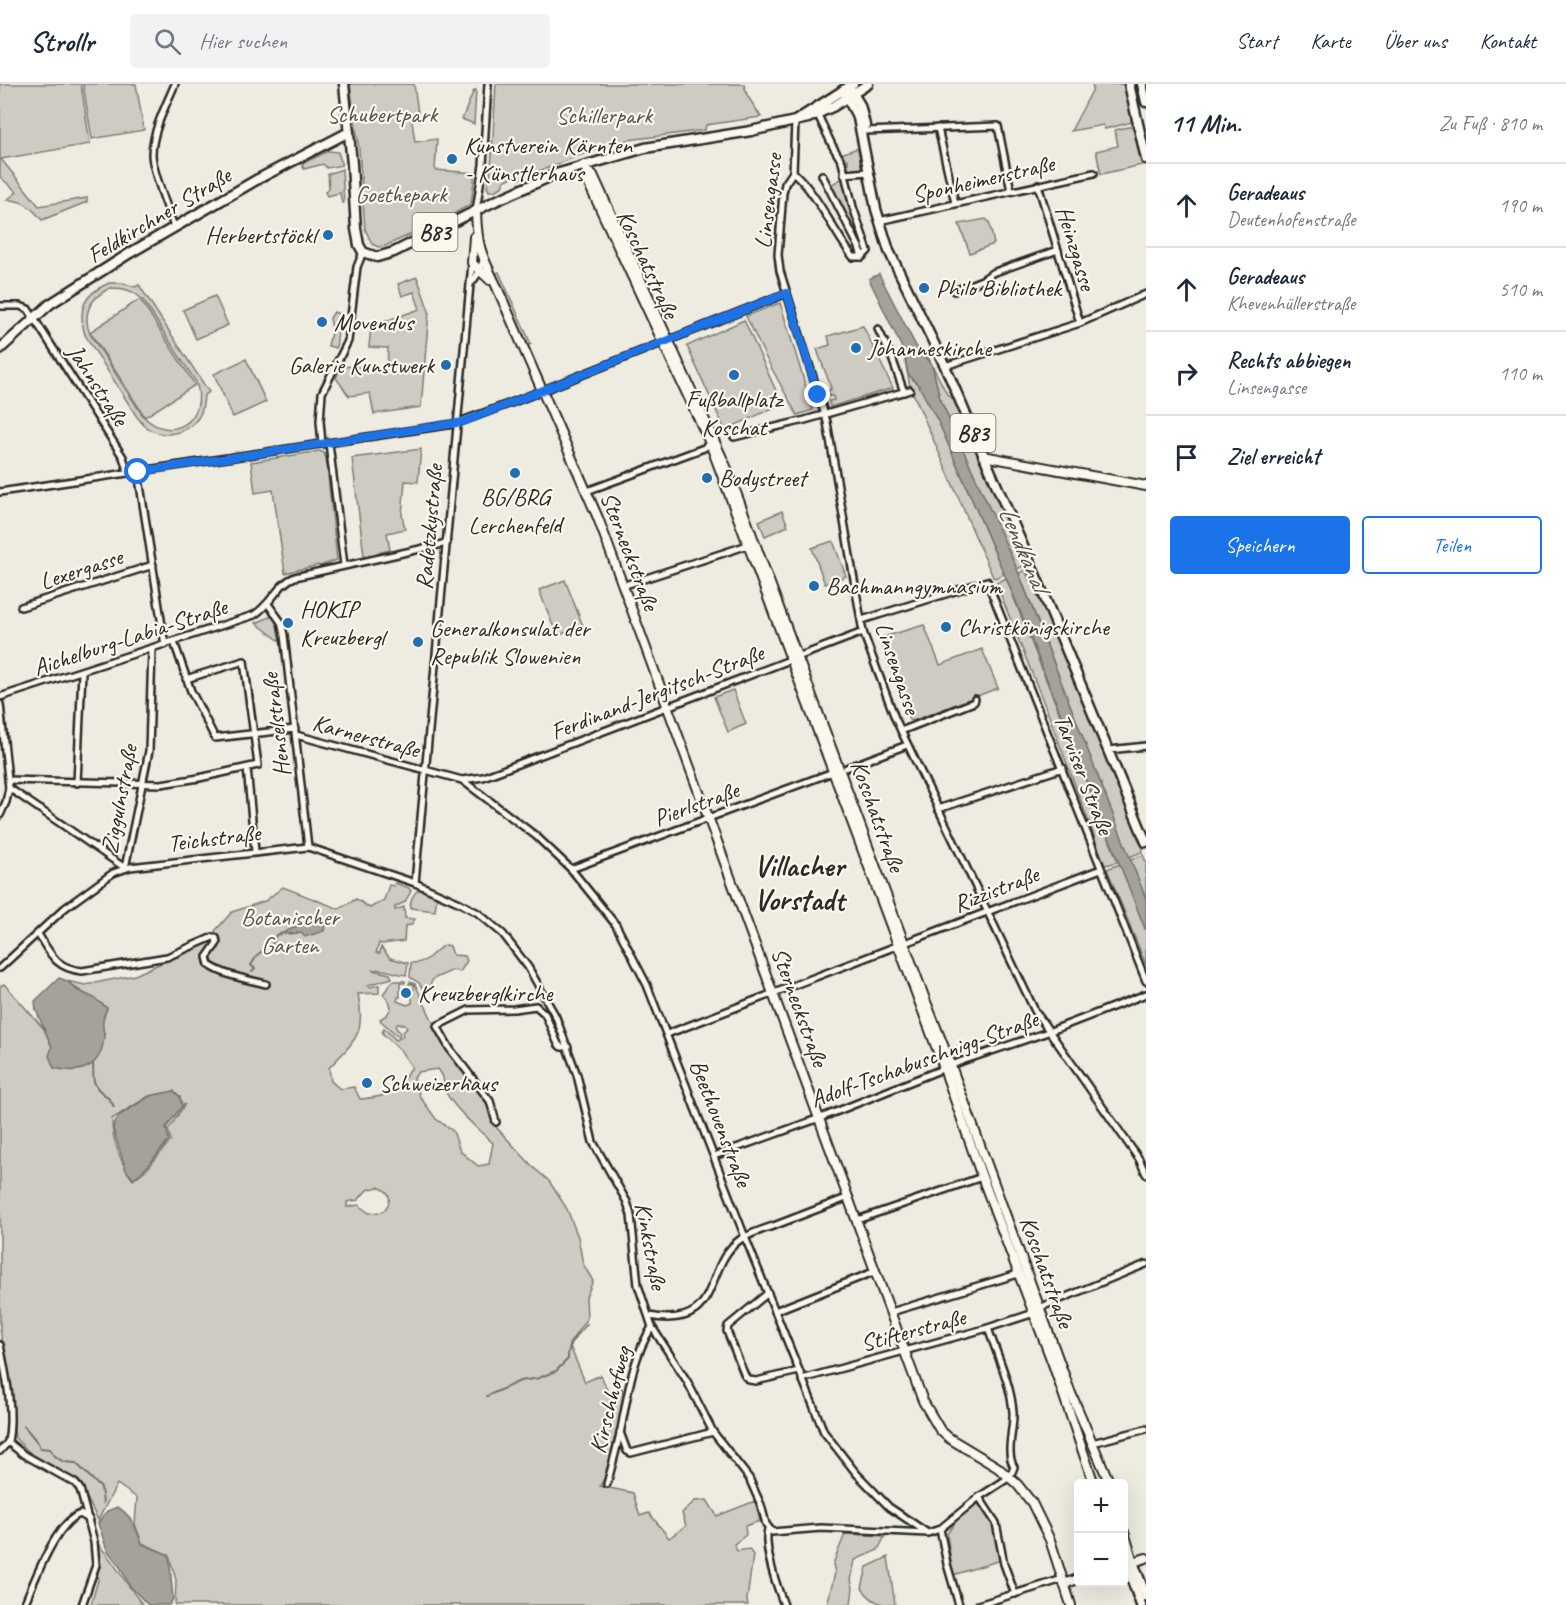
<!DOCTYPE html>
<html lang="de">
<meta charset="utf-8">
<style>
:root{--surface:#fff;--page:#f2f2f3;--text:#1f2937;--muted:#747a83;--line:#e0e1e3;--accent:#1a73e8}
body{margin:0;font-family:Caveat,sans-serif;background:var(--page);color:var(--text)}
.controls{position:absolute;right:18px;bottom:18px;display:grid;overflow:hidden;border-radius:6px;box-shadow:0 6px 24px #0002}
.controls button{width:54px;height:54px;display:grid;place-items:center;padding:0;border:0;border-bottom:2px solid var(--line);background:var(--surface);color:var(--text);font:30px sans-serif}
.stop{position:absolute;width:18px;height:18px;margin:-14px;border:4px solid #1a73e8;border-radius:50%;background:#fff}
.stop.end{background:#1a73e8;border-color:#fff;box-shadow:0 2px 6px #0008}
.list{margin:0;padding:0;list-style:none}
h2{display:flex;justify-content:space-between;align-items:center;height:78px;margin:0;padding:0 24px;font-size:26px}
h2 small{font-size:20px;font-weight:400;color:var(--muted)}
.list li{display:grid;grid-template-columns:39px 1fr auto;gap:18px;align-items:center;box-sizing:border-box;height:84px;padding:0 24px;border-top:2px solid var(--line)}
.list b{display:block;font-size:22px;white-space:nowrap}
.list p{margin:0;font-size:20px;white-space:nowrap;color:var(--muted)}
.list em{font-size:20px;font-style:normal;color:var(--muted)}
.actions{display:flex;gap:12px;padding:18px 24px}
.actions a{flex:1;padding:14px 0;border:2px solid var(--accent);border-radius:6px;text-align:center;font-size:21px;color:var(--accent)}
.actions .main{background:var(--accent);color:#fff}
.icon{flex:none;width:33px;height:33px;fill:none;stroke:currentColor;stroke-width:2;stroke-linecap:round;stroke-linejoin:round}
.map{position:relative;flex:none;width:1146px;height:1521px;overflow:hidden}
header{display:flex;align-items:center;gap:36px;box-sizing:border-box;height:84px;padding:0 30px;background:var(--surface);border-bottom:2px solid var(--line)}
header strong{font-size:28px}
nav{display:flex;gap:33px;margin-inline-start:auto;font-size:21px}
.search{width:420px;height:54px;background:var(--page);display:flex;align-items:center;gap:15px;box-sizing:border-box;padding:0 21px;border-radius:6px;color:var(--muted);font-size:22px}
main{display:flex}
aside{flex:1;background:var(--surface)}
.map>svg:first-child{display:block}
.green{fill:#cecbc2;stroke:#7c7b76;stroke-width:1.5;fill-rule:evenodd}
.water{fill:#a4a29a;stroke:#74726e;stroke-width:1.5}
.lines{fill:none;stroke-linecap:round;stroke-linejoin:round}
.stream{stroke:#74726e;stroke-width:2}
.street-casing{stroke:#2b2b2b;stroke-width:10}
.secondary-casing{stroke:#2b2b2b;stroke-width:12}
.primary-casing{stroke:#2b2b2b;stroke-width:13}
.street{stroke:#fbf7ec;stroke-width:5}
.secondary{stroke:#fbf7ec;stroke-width:8}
.primary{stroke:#fbf7ec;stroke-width:8}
.route{stroke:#1a73e8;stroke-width:8}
.poi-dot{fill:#1f6fb2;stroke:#fbf7ec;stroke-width:2}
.labels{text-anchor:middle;stroke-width:4.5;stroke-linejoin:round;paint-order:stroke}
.shield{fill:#fbf7ec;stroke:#696865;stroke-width:1.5}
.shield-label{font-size:22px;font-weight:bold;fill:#2b2b2b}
.park-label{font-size:24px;fill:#545351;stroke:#fbf7ec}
.poi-label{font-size:24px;fill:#2b2b2b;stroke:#fbf7ec;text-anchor:start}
.street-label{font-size:24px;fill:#2b2b2b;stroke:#fbf7ec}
.water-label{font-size:26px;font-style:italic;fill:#555552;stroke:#fbf7ec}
.district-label{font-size:30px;font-weight:bold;fill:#2b2b2b;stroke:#fbf7ec}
</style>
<header>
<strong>Strollr</strong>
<div class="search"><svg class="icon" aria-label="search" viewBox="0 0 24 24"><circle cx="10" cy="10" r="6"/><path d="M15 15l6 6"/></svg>Hier suchen</div>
<nav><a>Start</a><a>Karte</a><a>Über uns</a><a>Kontakt</a></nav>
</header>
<main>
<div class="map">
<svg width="1146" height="1521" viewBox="0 0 1146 1521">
<rect width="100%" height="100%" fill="#eeebe0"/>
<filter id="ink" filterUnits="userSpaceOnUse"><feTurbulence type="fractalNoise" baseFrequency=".0167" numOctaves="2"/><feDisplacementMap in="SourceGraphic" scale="12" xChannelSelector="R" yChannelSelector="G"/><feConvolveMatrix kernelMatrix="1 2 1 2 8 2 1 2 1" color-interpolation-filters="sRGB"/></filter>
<g filter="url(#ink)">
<g class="green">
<path d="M0,0H81L90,60L1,75L39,122L87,114V118L42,136C31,123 24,116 7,116L17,108L0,93Z"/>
<path d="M83,0H136L144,46L92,55Z"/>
<path d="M350,0H414L418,29L411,30L415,58L437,55L435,86L475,89L471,120L445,135L385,162L378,163L372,160L365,145L359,65Z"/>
<path d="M496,0H744L747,11L761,33L706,41L705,46L628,56L586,69L519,95L514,92L504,97L502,103L494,107H489L487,103L491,86Z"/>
<path d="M1092,0H1124L1132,38L1105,45L1103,41L1071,47L1093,5Z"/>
<path d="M474,6H476L474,40L462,35Z"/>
<path d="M1133,42L1142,81L1101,90L1096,67L1118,62L1115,46Z"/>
<path d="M858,64L862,85L852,87L848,83V75L844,76L841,70Z"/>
<path d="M328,67L338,68L342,81L327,84L323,80L304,85L302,80Z"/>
<path d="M342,85L344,119H342L340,109L327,112L325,108L329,105L328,90Z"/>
<path d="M843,94L864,164L862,165L830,101Z"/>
<path d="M986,135L989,138L994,160L970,169L959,140Z"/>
<path d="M499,188L531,260L528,261L498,195L494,190Z"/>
<path d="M417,193L429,227L421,323L374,330L370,309L349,312L336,294L342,282L387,285L388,264L369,263L371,242L420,225L414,208L402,212L398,200Z"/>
<path d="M109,199H123L135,203L139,201L209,308L204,312C203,320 203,328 198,334C187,350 163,355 147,344C143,341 140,336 137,333L85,251C77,225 84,210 109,199ZM110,204C124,204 133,206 143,216L196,298C209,336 171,361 143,332L90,250C82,229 90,214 110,204Z"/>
<path d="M215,212L228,241L196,255L183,226Z"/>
<path d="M140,215L195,301L145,333L90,248Z"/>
<path d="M780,219L813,326L797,331L765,272L746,232Z"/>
<path d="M334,228L340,230L336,264L328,262L332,245L330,234Z"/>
<path d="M744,236L782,320L725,346L687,262Z"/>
<path d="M863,242L893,304L830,323L829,317L834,316L833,312H829L827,307L831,305C828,292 821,279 817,265L830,261L828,252Z"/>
<path d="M916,263L928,273L947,310L953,315L1005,434L1007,448L1024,482L1017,485L940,315L933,285Z"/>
<path d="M903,267L908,290L919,302L939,339L1004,490L995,494L993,493L910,302Z"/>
<path d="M246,275L266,318L233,333L214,290Z"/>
<path d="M421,365L418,398L405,397L402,431L405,445L387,449L390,466L364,472L352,374Z"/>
<path d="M320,367L324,369L326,374L337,476L320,482L318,481L285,489L273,406L255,409L251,378Z"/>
<path d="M782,427L788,442L765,452L759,437Z"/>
<path d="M833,457L846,492L825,500L812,464Z"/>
<path d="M1025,486L1029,495H1032L1143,764L1142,768L1129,773L1019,489Z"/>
<path d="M1006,494L1118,778L1105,781L1049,632L996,499Z"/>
<path d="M565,496L583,542L557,552L539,506Z"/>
<path d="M272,532C280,539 276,549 281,558L256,539Z"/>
<path d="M924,541L940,581L982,565L998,604L912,637L909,636L880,554Z"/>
<path d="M733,606L746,640L728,648L714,613Z"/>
<path d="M1143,771L1146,778V815L1130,776Z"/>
<path d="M1120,780L1146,847V881L1107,785Z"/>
<path d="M395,799L409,804L411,807L405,818L395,823V826L404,823L405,834L415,835L411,841L405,842L404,857L382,860L379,859L376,869H380L381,863L390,874L408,879L406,891C394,890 384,883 372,886L390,890L392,894L368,901L370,903L379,901V909L358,910C366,951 355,956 329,984L331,997L340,1005L354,1003L360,1015C394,1012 393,1009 412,983L400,966L382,949L384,944L396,956L402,953L403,948L407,944L405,940H397L396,944L400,948L399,953L381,937L380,935L387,931L391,924L390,919L383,910L393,897H405V899H400V913H398L397,917L407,921L412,919V906L414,905V900H409L410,898L415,900L444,961L485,1015L495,1042L535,1085L549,1097L567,1125L578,1153L583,1180L593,1197L586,1213L587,1234L569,1260L585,1298L601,1291L608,1308L622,1304L624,1314L608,1388L600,1402L633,1409L640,1432L649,1429L669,1454L686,1442L682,1429L695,1417L707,1416L717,1432L755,1417L760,1437L745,1442L746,1451L734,1460L737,1467L749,1465L753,1471L747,1516L748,1521H175L176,1496L169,1471L142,1459L135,1440L137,1414L117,1400L98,1436L79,1398L30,1369L15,1354L0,1244V902L4,900L44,945L52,963L104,951L102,939L107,924C94,914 79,908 67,897L85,901L135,891L214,855L219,864L221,854L215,847L232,828L265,817L283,803L339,825L356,815L370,824L384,816L389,801L394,802ZM438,985C447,996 441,996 445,1006C451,1022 480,1047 493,1059L489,1080L478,1082L460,1067L453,1047L436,1035L420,1013L414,994L418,988ZM174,1007L180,1013L182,1022L185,1020L168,1046L171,1056L148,1084L133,1096C122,1083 111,1053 112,1035L149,1012ZM378,1103C393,1108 392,1119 382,1128L369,1129L358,1121L347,1123V1118L358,1116L367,1106Z"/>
<path d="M419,805L437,812L435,827L411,824C409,817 414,809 419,805Z"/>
<path d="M446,861L450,862L453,871L465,872L467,877L460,888L453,886L433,895L426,910L419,899L410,893L411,879C431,880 432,865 446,861Z"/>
<path d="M979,1419L993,1440L1001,1476L953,1491L947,1450C955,1437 965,1425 979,1419Z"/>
<path d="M845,1450L885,1452L878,1466L855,1476L851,1496L853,1503L851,1521H827L835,1489L833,1480Z"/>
<path d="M95,1457C114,1476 126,1501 143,1521H91L98,1496Z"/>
<path d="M888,1473L895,1521C879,1521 871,1517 862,1504L867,1483Z"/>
</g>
<g class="water">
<path d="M879,190L916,262L930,278L933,285L940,315L1017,485L1146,815V847L1016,517L939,339L919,302L908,290L904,268L869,195Z"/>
<path d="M314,837L325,841L324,847L305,853L301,849L285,850L283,849L303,839Z"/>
<path d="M59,894L67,897L77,906L94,914L107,924C105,928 103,933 103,938C102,942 104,947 104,952C102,983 82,991 54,984L49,972L52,963L36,926L35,917Z"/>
<path d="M174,1007L180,1013L182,1022L166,1044L169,1056L147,1083L133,1095L126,1086L113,1045L114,1039L120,1031L150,1012Z"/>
<path d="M117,1423C132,1431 136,1445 142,1460L169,1471L173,1515L169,1521H148L130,1502L120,1483L107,1466L98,1439L107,1427Z"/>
</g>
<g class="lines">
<g class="stream">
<path d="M252,888L255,885L251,881L258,870L272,861L276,851L284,849"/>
<path d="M93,980C94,987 92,994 95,1000C100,1011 108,1009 114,1023"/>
<path d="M541,1293L556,1287L568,1275C567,1260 578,1250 587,1240"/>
<path d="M487,1312L520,1297L540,1294"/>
<path d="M24,1342L38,1359L40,1364L50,1365C56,1376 64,1379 76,1379L101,1404L103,1419"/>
</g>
<defs>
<g id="street">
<path d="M818,31L832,61L842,78L853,123L868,167L862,173"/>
<path d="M795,38L793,88L785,100L783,109L778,171L780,187L827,338L863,548L895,634L1035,927L1139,1075L1146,1090"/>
<path d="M938,44L955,119"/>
<path d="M865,47L998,42L1011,107"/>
<path d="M793,88C817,109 833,147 853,173H862"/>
<path d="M844,90L868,88"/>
<path d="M822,91L859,163L862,173"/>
<path d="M1038,101L1080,239"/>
<path d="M476,127L483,81L488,0"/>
<path d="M879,137L1094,89"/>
<path d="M174,143C168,124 153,90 152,71C152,48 166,21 175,0"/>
<path d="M472,198L480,187L483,176"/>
<path d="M954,207L982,196L992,189L1058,166"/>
<path d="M0,222H20L28,225L123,373L128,389"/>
<path d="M878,245L892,274L904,308"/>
<path d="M945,282L1080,239L1146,210"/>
<path d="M734,353L805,336L910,306"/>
<path d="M329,359L344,481"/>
<path d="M322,360L320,337L322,309L348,257L357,183L363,168"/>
<path d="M138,388L165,561"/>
<path d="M587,407L704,364L710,359"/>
<path d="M0,408L454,340L511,319L787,209"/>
<path d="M622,502L748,461"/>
<path d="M268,520L281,538L284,551L308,763"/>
<path d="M21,523L153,481"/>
<path d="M862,536L987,497L1146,897"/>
<path d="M174,558L191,607L215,654L295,645"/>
<path d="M0,613L254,531C272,520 278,499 295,493L447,459"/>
<path d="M0,620L9,704L6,718L0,731"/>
<path d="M901,647L974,618L975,615"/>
<path d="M296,651L462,696L536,752L571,785L616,841L647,901L745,1153L824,1348L856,1389L889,1423L926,1448"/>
<path d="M1109,666L1146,662"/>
<path d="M247,684L255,767"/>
<path d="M846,684L907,661"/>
<path d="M8,696L161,700L199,694L258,681L244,577L186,595"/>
<path d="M462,696L483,693L502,686L863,548"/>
<path d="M77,699L82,588"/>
<path d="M9,704L125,784"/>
<path d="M938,725L1063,684"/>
<path d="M125,784L149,667L152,565"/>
<path d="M571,785L833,688"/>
<path d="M415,799L472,179"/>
<path d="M38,850C51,871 56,884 82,887L167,873L213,853L216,854L217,859L207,873L209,881C226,892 246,895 266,900"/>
<path d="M905,859L1101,785"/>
<path d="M0,884L65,824L113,789L130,783L308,763L415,799L460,819L478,829L503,850L528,883L556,933L577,991L593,1058L627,1118L631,1131L638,1201L652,1243L687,1297L713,1348L749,1394L761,1421L766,1440L772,1448L821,1444L928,1449L940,1445L979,1413L1010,1393L1014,1383C1005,1369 1014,1345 1013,1328C1011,1300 997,1271 988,1244"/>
<path d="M667,950L899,861"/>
<path d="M496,1038L490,1017L450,965L437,942L469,926L514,925L536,922L545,930L558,960L561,963H568"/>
<path d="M714,1072L828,1031L962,977L1048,948L1146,910"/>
<path d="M857,1136L982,1093"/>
<path d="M768,1209L728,1242L727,1247L745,1292L749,1296L756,1297L799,1287"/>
<path d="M1039,1224L1146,1180"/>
<path d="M775,1227L876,1187"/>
<path d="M891,1228L1018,1190"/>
<path d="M649,1232C725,1246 701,1182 741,1155C751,1149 764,1145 776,1141C800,1132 825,1122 849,1113"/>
<path d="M0,1261C6,1291 14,1327 8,1358"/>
<path d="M802,1295L988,1244L1034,1229"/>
<path d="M620,1348L627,1367L631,1369L713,1348"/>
<path d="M8,1358L23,1370L75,1399L80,1405L94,1458L96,1481L82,1521"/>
<path d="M1092,1359L1146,1345"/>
<path d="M0,1367L8,1358"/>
<path d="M607,1400C612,1382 617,1363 621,1345C628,1310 632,1274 652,1243"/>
<path d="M979,1413L996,1439L1004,1480L1015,1510"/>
<path d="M768,1445C763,1463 777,1503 784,1521"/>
<path d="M940,1445L947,1480L959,1521"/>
<path d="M24,1521C34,1498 56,1438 80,1430L89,1435"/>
<path d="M978,1521L1063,1495"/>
</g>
<g id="secondary">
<path d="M584,81L587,88L586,94L710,359L940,973L982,1093L1053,1280L1094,1400"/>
<path d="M587,88L593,91L728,387L926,918L947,971L1070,1307L1110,1400"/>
<path d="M476,127C477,162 481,170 496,201L598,434L923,1317L940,1346L949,1354L997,1383L1017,1400L1032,1419L1050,1456L1071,1521"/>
<path d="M474,153L472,179L490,196"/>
<path d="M983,372L1146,402"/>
<path d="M1124,1448L1133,1478"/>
<path d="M1124,1470L1126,1480"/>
<path d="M1130,1479L1146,1474"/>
<path d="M1064,1500L1078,1495"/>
</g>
<g id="primary">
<path d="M344,0L352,80L356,145L359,161L363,168L377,173L394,168L493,118L556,90L645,64L751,47L808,34L834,22L868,0"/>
<path d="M1129,0L1146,75"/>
<path d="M1142,0L1146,18"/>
<path d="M843,6L858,34L876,125L889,167L945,282L1035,490L1146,758"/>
<path d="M851,6L860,21L865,41"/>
<path d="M798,35L853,0"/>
<path d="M0,265L50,220L130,169L258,95L349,48"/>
<path d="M1133,1478L1146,1512"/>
<path d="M1126,1480L1141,1521"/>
</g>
</defs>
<use href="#street" class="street-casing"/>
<use href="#secondary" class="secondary-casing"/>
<use href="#primary" class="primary-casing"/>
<use href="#street" class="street"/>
<use href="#secondary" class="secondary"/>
<use href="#primary" class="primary"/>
</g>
</g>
<g class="lines" filter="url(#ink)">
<path class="route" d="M138,388L463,338L787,209L818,311"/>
</g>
<g class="poi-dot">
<circle cx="452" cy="75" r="6"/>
<circle cx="328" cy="151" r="6"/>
<circle cx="924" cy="204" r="6"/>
<circle cx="322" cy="238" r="6"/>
<circle cx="856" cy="264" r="6"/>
<circle cx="446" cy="281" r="6"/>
<circle cx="734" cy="291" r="6"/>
<circle cx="515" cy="389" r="6"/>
<circle cx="707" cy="394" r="6"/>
<circle cx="814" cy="502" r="6"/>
<circle cx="288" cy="539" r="6"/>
<circle cx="946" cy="543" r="6"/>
<circle cx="418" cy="558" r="6"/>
<circle cx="406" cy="909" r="6"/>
<circle cx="367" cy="999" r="6"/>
</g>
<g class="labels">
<g class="shield">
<rect x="412.5" y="129" width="45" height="38" rx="4.5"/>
<rect x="950.5" y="330" width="45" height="38" rx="4.5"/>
</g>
<g class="shield-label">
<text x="435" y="156">B83</text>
<text x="973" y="357">B83</text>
</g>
<g class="park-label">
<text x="382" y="38">Schubertpark</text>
<text x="604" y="39">Schillerpark</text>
<text x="401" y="118">Goethepark</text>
<text x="290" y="841">Botanischer<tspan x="290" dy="28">Garten</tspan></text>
</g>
<g class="poi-label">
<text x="464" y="69">Kunstverein Kärnten<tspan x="464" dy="28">- Künstlerhaus</tspan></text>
<text x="316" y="159" text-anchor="end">Herbertstöckl</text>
<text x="936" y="212">Philo Bibliothek</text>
<text x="334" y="246">Movendus</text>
<text x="868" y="272">Johanneskirche</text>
<text x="434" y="289" text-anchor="end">Galerie Kunstwerk</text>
<text x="734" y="323" text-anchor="middle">Fußballplatz<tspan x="734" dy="28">Koschat</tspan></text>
<text x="719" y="402">Bodystreet</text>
<text x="515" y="421" text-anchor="middle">BG/BRG<tspan x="515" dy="28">Lerchenfeld</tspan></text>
<text x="826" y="510">Bachmanngymnasium</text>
<text x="300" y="533">HOKIP<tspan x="300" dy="28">Kreuzbergl</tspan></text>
<text x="958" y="551">Christkönigskirche</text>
<text x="430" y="552">Generalkonsulat der<tspan x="430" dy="28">Republik Slowenien</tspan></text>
<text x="418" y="917">Kreuzberglkirche</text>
<text x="379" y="1007">Schweizerhaus</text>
</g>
<g class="street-label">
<text transform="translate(983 95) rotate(-13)" y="8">Sponheimerstraße</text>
<text transform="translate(768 117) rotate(-83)" y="8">Linsengasse</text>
<text transform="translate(159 131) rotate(-31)" y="8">Feldkirchner Straße</text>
<text transform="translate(1076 164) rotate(73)" y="8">Heinzgasse</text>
<text transform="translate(648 180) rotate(65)" y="8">Koschatstraße</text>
<text transform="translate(98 301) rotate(57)" y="8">Jahnstraße</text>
<text transform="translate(429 443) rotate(-85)" y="8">Radetzkystraße</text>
<text transform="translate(630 467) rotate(69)" y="8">Sterneckstraße</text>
<text transform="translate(81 485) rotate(-18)" y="8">Lexergasse</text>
<text transform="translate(130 553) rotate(-18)" y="8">Aichelburg-Labia-Straße</text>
<text transform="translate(898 584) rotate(71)" y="8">Linsengasse</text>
<text transform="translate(657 608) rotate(-21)" y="8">Ferdinand-Jergitsch-Straße</text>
<text transform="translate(276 641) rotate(-97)" y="8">Henselstraße</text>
<text transform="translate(366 652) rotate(15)" y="8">Karnerstraße</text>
<text transform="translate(1084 690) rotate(69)" y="8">Tarviser Straße</text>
<text transform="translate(119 715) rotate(-79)" y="8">Ziggulnstraße</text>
<text transform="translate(696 720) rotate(-20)" y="8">Pierlstraße</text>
<text transform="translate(878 732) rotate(70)" y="8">Koschatstraße</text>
<text transform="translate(214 754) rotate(-7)" y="8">Teichstraße</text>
<text transform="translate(996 805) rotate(-21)" y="8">Rizzistraße</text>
<text transform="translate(800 923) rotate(70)" y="8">Sterneckstraße</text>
<text transform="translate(924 975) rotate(-20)" y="8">Adolf-Tschabuschnigg-Straße</text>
<text transform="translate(721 1039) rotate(69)" y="8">Beethovenstraße</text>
<text transform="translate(651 1162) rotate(79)" y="8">Kinkstraße</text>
<text transform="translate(1047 1188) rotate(70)" y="8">Koschatstraße</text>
<text transform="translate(913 1246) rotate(-15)" y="8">Stifterstraße</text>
<text transform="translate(610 1316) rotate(-76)" y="8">Kirschhofweg</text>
</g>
<g class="water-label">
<text transform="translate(1024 464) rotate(67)" y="9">Lendkanal</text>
</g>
<g class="district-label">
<text x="799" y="792">Villacher<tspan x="799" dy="34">Vorstadt</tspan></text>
</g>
</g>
</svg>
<div class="controls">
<button>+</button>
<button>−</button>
</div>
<div class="stop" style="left:138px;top:388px"></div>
<div class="stop end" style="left:818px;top:311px"></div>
</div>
<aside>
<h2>11 Min.<small>Zu Fuß · 810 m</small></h2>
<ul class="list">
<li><svg class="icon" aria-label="ahead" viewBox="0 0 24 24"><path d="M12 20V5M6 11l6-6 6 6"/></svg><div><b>Geradeaus</b><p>Deutenhofenstraße</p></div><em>190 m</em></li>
<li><svg class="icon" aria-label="ahead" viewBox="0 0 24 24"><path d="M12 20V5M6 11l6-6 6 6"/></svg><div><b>Geradeaus</b><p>Khevenhüllerstraße</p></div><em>510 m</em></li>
<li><svg class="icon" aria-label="right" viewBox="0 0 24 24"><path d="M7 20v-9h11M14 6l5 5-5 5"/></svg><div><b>Rechts abbiegen</b><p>Linsengasse</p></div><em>110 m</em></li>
<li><svg class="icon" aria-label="arrive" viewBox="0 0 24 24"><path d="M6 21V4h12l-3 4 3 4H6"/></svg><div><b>Ziel erreicht</b></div></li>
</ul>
<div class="actions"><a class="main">Speichern</a><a>Teilen</a></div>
</aside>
</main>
